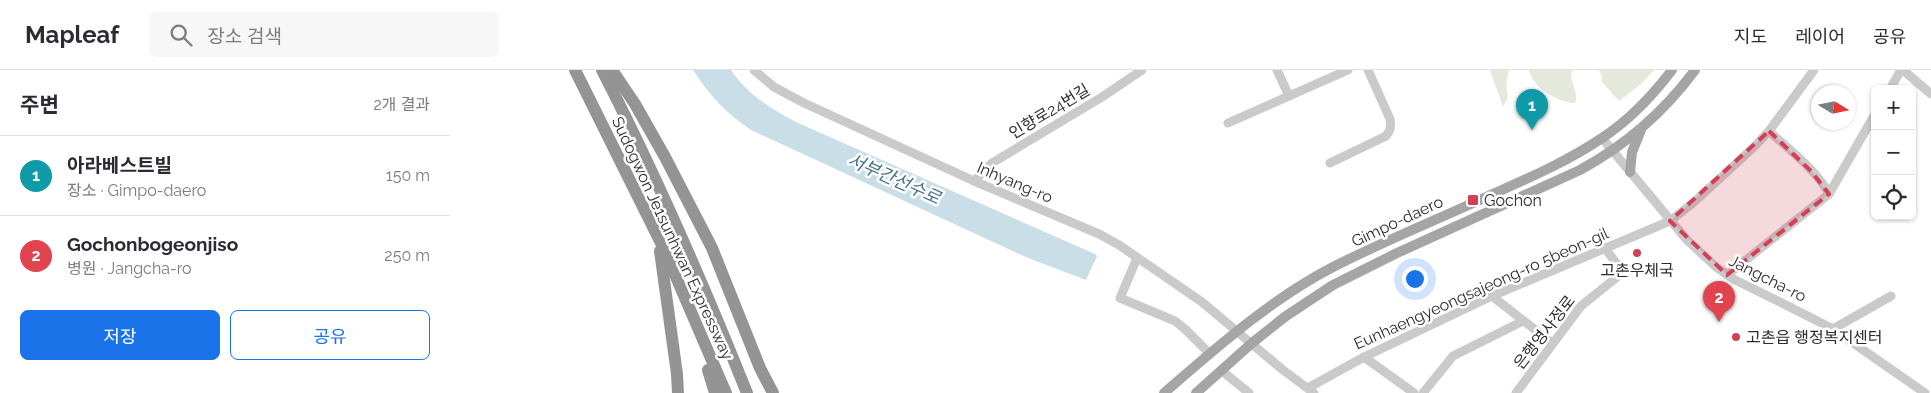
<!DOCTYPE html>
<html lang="ko">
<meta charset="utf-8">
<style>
:root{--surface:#fff;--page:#f7f7f7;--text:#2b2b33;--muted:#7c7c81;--line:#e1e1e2;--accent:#1a73e8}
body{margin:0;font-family:Raleway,"Noto Sans KR",sans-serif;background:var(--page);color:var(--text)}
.controls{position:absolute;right:15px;top:15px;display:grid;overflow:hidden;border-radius:8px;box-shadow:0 1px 4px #0004}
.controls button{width:45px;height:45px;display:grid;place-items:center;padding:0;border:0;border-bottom:1px solid var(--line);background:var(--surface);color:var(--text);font:25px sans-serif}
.compass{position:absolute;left:1361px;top:15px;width:45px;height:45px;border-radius:50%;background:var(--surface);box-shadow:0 1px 4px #0004;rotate:100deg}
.you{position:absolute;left:964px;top:208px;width:18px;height:18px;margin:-12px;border:4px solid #fff;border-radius:50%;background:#1a73e8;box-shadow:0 0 0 8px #1a73e833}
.badge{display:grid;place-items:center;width:32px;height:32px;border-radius:50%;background:var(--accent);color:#fff;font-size:16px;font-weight:700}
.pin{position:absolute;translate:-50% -41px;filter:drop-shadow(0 1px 2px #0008)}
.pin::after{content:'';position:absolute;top:26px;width:18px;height:15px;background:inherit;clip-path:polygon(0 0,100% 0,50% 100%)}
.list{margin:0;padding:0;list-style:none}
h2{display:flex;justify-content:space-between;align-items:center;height:65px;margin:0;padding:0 20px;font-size:21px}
h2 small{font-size:16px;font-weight:400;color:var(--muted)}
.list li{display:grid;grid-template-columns:32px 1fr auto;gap:15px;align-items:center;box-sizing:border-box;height:80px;padding:0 20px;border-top:1px solid var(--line)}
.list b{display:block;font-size:19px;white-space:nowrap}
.list p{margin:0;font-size:16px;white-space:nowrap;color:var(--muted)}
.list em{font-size:16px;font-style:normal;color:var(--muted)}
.actions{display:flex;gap:10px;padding:15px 20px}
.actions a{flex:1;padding:11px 0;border:1px solid var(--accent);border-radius:8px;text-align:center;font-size:18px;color:var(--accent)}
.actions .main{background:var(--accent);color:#fff}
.icon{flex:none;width:28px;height:28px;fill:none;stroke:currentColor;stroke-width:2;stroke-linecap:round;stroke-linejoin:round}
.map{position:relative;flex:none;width:1481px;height:323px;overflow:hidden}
header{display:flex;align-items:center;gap:30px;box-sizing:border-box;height:70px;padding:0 25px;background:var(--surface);border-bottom:1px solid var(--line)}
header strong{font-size:24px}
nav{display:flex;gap:28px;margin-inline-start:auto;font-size:18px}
.search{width:350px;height:45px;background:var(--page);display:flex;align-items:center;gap:12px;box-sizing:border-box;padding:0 18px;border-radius:8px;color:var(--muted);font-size:19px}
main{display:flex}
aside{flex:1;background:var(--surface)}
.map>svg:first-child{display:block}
.green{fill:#e4e9db}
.water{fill:#c9dee7}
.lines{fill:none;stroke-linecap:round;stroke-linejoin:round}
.minor{stroke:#cacaca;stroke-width:9}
.major{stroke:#a5a5a5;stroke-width:10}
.highway{stroke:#949494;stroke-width:12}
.marked{fill:#d43f56;fill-opacity:0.2;stroke:#d43f56;stroke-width:4;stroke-dasharray:10 6;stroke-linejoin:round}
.poi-dot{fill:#d43f56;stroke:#fff;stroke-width:2}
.labels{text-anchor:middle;stroke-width:5;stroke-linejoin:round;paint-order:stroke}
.street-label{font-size:16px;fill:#2d2d2d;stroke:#fff}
.poi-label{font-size:16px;fill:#2d2d2d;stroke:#fff;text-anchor:start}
.water-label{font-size:18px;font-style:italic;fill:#437286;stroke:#fff}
</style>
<header>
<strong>Mapleaf</strong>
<div class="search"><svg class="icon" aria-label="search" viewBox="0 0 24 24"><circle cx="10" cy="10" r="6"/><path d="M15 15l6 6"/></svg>장소 검색</div>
<nav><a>지도</a><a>레이어</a><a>공유</a></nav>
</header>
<main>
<aside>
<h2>주변<small>2개 결과</small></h2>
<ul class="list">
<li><span class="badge" style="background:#0f9aa8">1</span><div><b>아라베스트빌</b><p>장소 · Gimpo-daero</p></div><em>150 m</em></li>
<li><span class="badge" style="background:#e0444e">2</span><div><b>Gochonbogeonjiso</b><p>병원 · Jangcha-ro</p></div><em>250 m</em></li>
</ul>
<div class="actions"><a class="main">저장</a><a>공유</a></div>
</aside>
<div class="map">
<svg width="1481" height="323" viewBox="0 0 1481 323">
<rect width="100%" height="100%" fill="#fff"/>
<g class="green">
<path d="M1040,0H1059L1056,14L1058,27L1053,37Z"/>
<path d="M1079,0H1122C1118,12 1130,22 1125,33C1107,32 1083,18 1079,0Z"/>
<path d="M1149,0H1204L1191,14L1169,31L1152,12V6Z"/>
</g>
<path class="water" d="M243,0H281C298,25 321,39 348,53L645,184L647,186L636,210L578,188L301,60C277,44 259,25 243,0Z"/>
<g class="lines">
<g class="minor">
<path d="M304,0L324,17L354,33L524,111L649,164L669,175L752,232L833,300L864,323"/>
<path d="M827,0L839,26"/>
<path d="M1453,0L1481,24"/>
<path d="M1440,19L1451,0"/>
<path d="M778,53L898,0"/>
<path d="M1319,61C1338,79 1367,100 1379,124"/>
<path d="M1152,68L1237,170L1266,197L1285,210L1334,234L1383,259L1475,323"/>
<path d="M880,93L936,66C941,60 941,56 940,49L918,0"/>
<path d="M524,111L542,93L652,27L692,0"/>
<path d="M687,188L670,228L725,251L735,259L760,284"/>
<path d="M1277,205L1379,124L1425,44"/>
<path d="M1042,226L1102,273"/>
<path d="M1383,259L1441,226"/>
<path d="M914,287L964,323"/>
<path d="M771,300L799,323"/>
<path d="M858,318L914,287L1042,226L1220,151L1243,133L1304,77L1319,61L1364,0"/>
<path d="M973,323L1003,286L1073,251"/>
<path d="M1066,323L1131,236L1167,207L1170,198L1154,177"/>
</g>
<g class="major">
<path d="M1180,102L1182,82L1191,60"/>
<path d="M714,323C766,278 821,229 883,197C932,172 984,151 1034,128C1074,110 1115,93 1152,68C1178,51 1203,25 1222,0"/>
<path d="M746,323L802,273L836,246L883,215L947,183L1130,100C1176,75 1214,42 1245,0"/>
</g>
<g class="highway">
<path d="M125,0L214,179L276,323"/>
<path d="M152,0C206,105 253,213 297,323"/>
<path d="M162,0L185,34L215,87L262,178L310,298L323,323"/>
<path d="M210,181L227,304L228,323"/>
<path d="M258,300L265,323"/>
</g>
</g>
<path class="marked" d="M1319,61L1361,101L1379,124L1277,205L1220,151Z"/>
<g class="poi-dot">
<rect x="1017" y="124" width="12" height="12" rx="2.5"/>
<circle cx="1187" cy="183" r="5"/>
<circle cx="1286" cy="267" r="5"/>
</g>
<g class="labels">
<g class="street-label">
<text transform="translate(599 41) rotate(-31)" y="6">인향로24번길</text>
<text transform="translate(565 112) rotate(23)" y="6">Inhyang-ro</text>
<text transform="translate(947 151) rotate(-25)" y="6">Gimpo-daero</text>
<text transform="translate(223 168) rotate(65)" y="6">Sudogwon Je1sunhwan Expressway</text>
<text transform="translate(1318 208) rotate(27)" y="6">Jangcha-ro</text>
<text transform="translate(1031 218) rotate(-24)" y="6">Eunhaengyeongsajeong-ro 5beon-gil</text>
<text transform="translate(1094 262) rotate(-52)" y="6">은행영사정로</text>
</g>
<g class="poi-label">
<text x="1034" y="136">Gochon</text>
<text x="1187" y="206" text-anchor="middle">고촌우체국</text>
<text x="1296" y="273">고촌읍 행정복지센터</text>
</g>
<g class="water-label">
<text transform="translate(444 109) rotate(24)" y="6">서부간선수로</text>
</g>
</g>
</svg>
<div class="controls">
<button>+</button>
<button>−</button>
<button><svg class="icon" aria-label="locate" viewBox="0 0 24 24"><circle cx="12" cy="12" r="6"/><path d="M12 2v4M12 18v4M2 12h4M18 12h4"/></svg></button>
</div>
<svg class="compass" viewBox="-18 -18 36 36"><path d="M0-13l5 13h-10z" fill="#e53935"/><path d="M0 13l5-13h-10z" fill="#7c7c81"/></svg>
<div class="you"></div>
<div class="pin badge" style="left:1082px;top:60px;background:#0f9aa8">1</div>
<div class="pin badge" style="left:1269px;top:252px;background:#e0444e">2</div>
</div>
</main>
